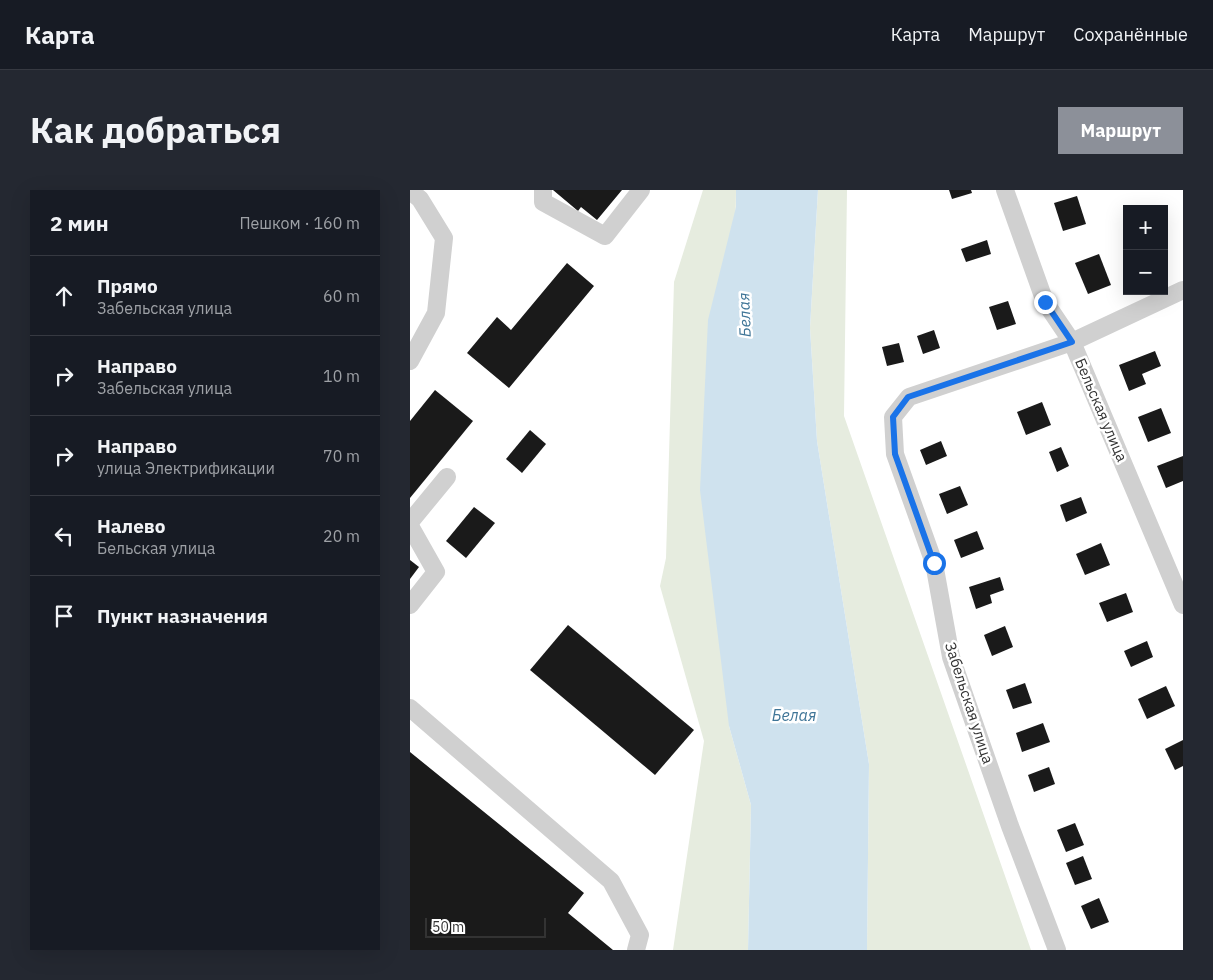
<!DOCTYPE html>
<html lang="ru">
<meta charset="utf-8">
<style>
:root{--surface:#171b24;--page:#242831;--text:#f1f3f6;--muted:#9ea1a6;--line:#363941;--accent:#8c9099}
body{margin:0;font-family:"IBM Plex Sans",sans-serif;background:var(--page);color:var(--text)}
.controls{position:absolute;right:15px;top:15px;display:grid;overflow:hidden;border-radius:0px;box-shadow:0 5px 20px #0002}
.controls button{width:45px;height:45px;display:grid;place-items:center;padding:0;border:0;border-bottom:1px solid var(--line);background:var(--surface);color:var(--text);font:25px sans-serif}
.scale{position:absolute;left:15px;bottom:12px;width:121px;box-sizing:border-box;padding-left:5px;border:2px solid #333;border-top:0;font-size:14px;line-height:18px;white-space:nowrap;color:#333;-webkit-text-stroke:4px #fff;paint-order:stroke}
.stop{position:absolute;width:15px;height:15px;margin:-11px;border:4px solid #1a73e8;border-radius:50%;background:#fff}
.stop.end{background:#1a73e8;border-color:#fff;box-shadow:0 1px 5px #0008}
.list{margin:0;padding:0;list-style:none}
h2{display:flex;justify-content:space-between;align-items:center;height:65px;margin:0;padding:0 20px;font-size:21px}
h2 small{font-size:16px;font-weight:400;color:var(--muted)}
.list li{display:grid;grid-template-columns:32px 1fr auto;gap:15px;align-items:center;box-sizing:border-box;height:80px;padding:0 20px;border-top:1px solid var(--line)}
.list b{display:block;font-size:19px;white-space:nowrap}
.list p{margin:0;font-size:16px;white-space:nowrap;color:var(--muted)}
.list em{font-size:16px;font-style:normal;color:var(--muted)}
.icon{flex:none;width:28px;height:28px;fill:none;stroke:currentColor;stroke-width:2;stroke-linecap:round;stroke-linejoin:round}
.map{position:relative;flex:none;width:773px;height:760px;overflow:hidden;border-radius:0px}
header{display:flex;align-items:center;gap:30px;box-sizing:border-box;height:70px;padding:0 25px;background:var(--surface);border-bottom:1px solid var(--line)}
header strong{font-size:24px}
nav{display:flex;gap:28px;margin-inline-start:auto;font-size:18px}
.intro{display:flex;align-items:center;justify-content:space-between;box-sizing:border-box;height:120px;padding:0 30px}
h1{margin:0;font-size:35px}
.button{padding:12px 22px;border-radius:0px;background:var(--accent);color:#fff;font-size:18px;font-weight:700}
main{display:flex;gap:30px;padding:0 30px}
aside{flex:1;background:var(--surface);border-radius:0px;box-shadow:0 5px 20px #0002}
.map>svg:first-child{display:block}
.green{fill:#e6ecdf}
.water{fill:#cfe2ee}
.building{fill:#1a1a1a}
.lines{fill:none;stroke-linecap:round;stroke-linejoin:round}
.minor{stroke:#d0d0d0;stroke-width:18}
.route{stroke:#1a73e8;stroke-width:6}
.labels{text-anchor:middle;stroke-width:5;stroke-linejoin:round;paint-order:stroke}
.street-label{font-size:15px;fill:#333;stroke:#fff}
.water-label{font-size:16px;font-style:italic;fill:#3f7597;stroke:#fff}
</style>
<header>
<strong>Карта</strong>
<nav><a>Карта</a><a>Маршрут</a><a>Сохранённые</a></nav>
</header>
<div class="intro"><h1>Как добраться</h1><a class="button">Маршрут</a></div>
<main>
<aside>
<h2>2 мин<small>Пешком · 160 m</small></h2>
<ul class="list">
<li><svg class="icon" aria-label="ahead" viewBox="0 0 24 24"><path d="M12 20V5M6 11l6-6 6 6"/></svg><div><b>Прямо</b><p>Забельская улица</p></div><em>60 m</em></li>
<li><svg class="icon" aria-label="right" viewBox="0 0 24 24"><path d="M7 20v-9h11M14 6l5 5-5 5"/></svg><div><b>Направо</b><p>Забельская улица</p></div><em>10 m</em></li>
<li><svg class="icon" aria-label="right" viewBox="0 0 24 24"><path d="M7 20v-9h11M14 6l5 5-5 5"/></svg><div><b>Направо</b><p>улица Электрификации</p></div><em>70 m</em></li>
<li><svg class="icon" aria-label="left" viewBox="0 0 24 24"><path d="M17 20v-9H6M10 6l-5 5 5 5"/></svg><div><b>Налево</b><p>Бельская улица</p></div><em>20 m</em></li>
<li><svg class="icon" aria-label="arrive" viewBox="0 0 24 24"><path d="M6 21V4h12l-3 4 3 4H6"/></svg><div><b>Пункт назначения</b></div></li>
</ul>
</aside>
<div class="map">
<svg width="773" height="760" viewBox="0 0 773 760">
<rect width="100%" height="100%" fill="#fff"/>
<g class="green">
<path d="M293,0H326L319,536L341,615L338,760H263L294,551L250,396L256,368L264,92Z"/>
<path d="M408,0H437L434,226L621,760H457L459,574L407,251L400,138Z"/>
</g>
<path class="water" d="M326,0H408L400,138L407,251L459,574L457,760H338L341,615L319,536L290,300L298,130L326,17Z"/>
<g class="building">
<path d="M143,0H212L187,30L171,17L168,21Z"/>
<path d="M539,0H561L562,3L542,9Z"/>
<path d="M667,6L676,34L653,41L644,13Z"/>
<path d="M577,50L581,64L556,72L551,59Z"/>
<path d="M689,64L701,95L678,104L665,73Z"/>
<path d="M157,73L184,96L99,198L57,163L87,127L101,140Z"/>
<path d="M598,111L606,134L587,140L579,117Z"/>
<path d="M524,140L530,158L513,164L507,146Z"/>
<path d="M489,153L494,172L477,176L472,157Z"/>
<path d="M745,161L751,176L732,184L736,194L719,201L709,175Z"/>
<path d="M25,200L63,231L0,308V231Z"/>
<path d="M632,212L641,235L616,245L607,222Z"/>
<path d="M751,218L761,243L738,252L728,227Z"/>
<path d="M120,240L136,254L112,283L96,269Z"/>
<path d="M531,251L537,266L516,275L510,260Z"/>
<path d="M651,257L659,276L647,282L639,262Z"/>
<path d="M773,266V291L756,298L747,276Z"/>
<path d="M550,296L558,315L537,324L529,304Z"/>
<path d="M671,307L677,323L656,332L650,315Z"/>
<path d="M64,317L85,333L56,368L36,351Z"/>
<path d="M567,341L574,359L551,368L544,350Z"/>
<path d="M691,353L700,375L675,385L666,364Z"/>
<path d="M0,370L9,377L0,389Z"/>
<path d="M590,387L594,400L580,405L582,413L566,419L559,397Z"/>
<path d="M716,403L723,422L697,432L689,413Z"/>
<path d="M158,435L284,540L245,585L120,480Z"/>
<path d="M595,436L603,457L582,466L574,445Z"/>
<path d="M737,451L743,467L721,477L714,461Z"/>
<path d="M615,493L622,513L603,519L596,500Z"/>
<path d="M756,496L765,516L737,529L728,509Z"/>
<path d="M633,533L640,552L612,562L606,543Z"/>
<path d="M773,550V576L765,580L755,559Z"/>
<path d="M0,562L174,703L158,723L203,760H0Z"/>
<path d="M639,577L645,594L624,602L618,585Z"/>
<path d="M665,633L674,655L656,662L647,640Z"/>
<path d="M673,666L682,689L665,695L656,673Z"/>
<path d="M689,708L699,732L681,739L671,716Z"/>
</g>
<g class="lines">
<g class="minor">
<path d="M133,0V12L195,46L231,0"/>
<path d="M595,0L635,112L662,152L773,415"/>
<path d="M0,1L10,9L34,48L26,123L0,171"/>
<path d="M0,332L37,287"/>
<path d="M0,336L26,382L0,415"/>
<path d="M0,518L201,691L230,745L226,760"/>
<path d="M647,760L600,636L541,467L524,373L485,264L483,227L499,207L662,152L773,100"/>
</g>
</g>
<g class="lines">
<path class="route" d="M524,373L485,264L483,227L498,207L662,152L635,112"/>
</g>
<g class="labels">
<g class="street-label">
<text transform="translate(691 220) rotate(67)" y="5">Бельская улица</text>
<text transform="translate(559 513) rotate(72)" y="5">Забельская улица</text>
</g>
<g class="water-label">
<text transform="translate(334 125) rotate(-92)" y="6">Белая</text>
<text x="384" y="531">Белая</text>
</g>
</g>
</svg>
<div class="controls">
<button>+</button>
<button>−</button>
</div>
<div class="scale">50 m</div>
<div class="stop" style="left:524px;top:373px"></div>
<div class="stop end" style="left:635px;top:112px"></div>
</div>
</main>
